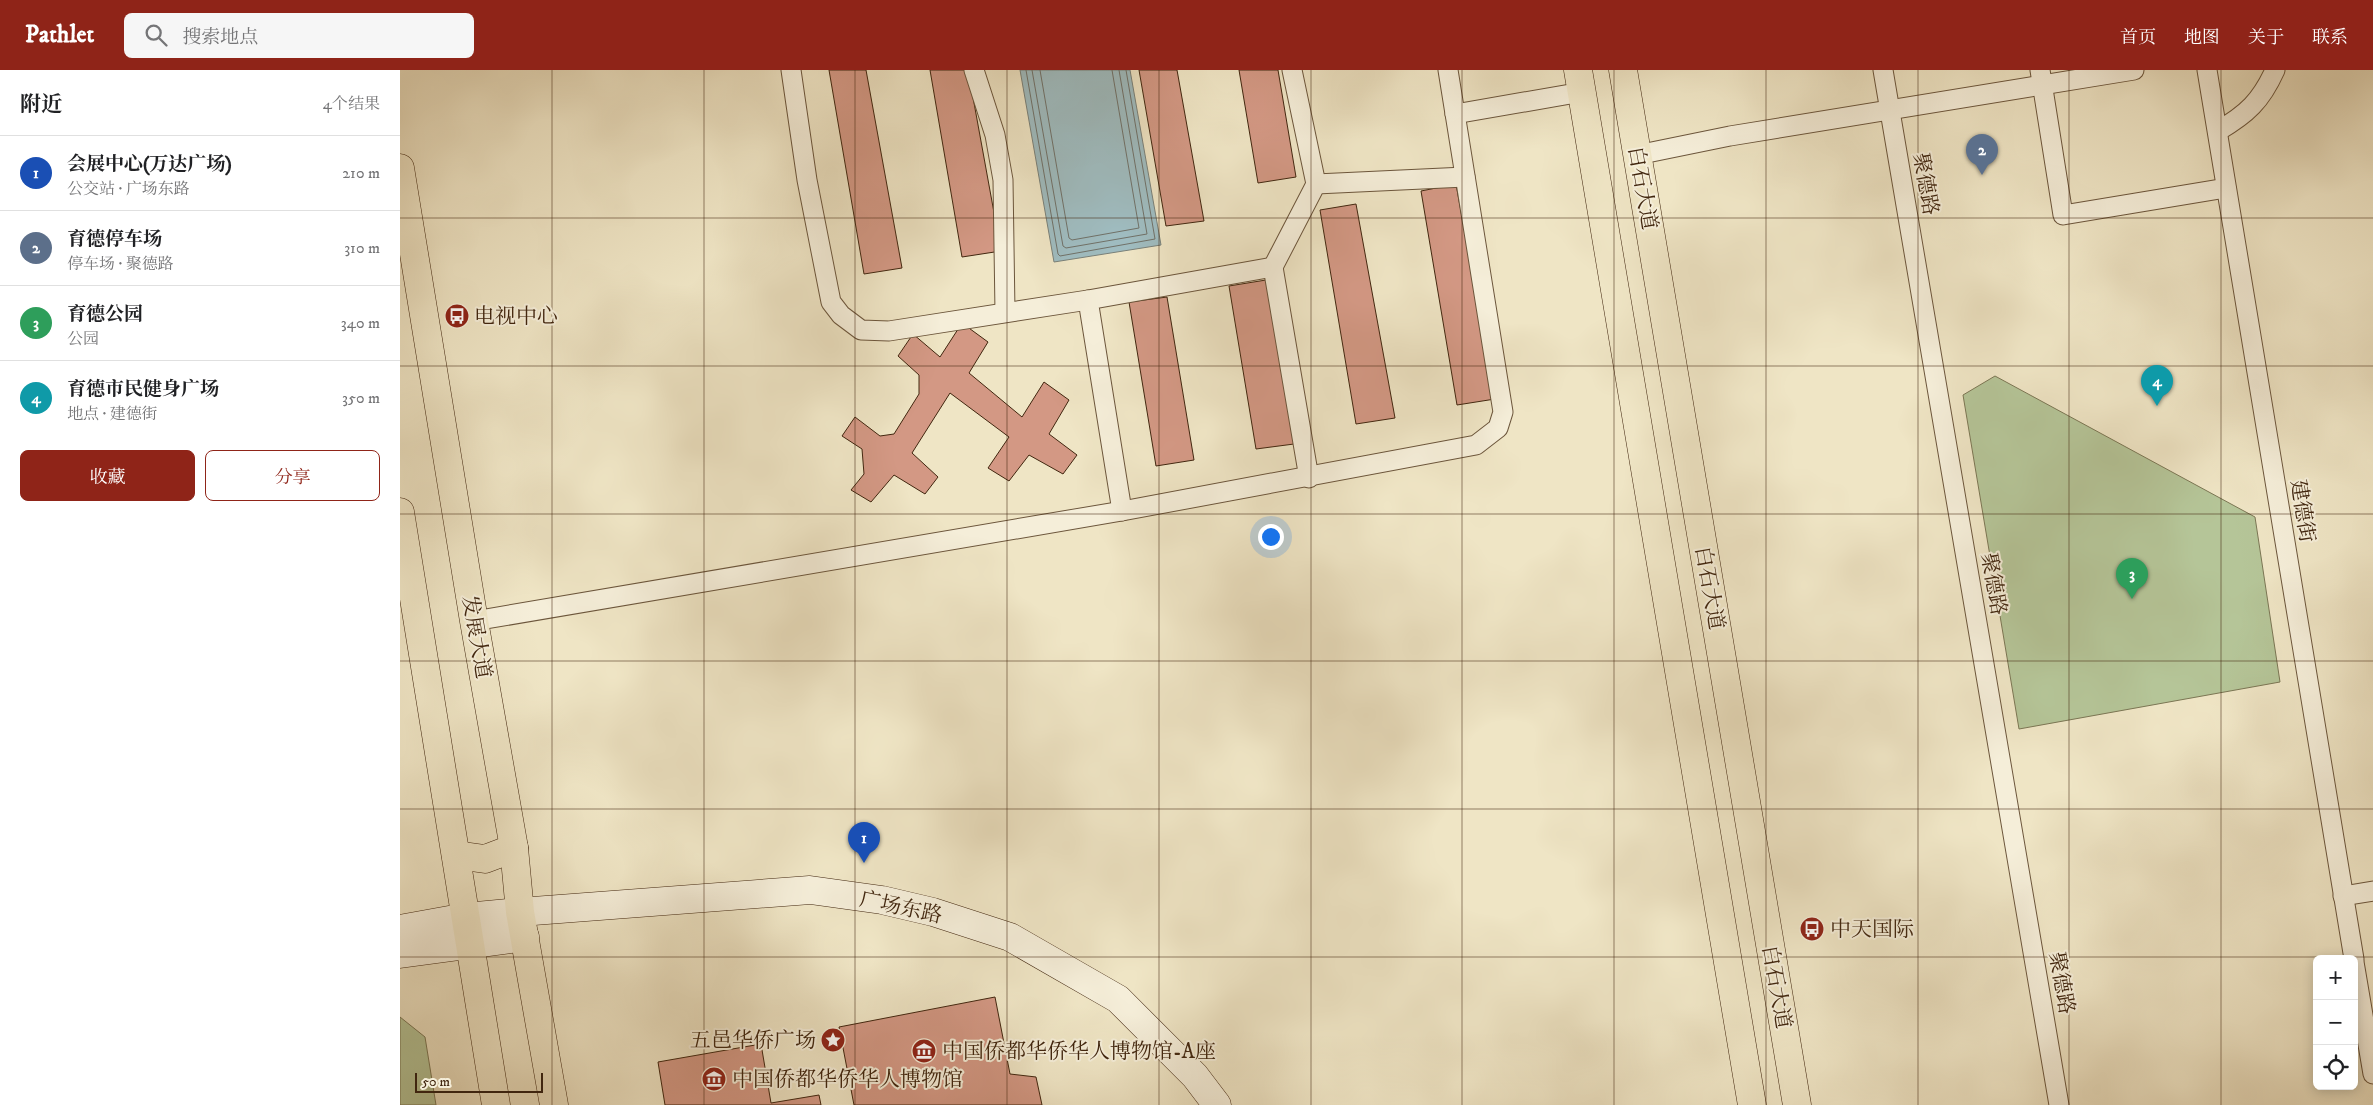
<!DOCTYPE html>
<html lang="zh">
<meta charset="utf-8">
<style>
:root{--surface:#fff;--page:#f6f6f6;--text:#202124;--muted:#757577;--line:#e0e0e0;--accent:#8f2418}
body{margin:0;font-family:"IM FELL DW Pica","Noto Serif SC",serif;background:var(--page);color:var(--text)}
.controls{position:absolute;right:15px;bottom:15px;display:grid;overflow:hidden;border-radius:8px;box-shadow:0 2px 12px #0003}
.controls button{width:45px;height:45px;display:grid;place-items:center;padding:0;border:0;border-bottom:1px solid var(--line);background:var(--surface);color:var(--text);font:25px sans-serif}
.scale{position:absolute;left:15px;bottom:12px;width:128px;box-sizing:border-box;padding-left:5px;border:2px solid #41260f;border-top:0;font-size:14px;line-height:18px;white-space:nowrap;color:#41260f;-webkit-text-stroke:4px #f5eed9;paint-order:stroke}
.you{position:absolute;left:870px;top:466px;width:18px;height:18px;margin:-12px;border:4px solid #fff;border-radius:50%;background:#1a73e8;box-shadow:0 0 0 8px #1a73e833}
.badge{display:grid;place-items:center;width:32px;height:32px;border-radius:50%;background:var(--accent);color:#fff;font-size:16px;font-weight:700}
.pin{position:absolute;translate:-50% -41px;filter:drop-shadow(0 1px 2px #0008)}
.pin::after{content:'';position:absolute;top:26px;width:18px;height:15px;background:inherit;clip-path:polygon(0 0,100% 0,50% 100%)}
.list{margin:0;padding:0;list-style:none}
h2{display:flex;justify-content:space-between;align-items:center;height:65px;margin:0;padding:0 20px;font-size:21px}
h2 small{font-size:16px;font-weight:400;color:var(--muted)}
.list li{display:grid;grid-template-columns:32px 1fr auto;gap:15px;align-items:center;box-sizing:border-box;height:75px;padding:0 20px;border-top:1px solid var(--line)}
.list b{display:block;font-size:19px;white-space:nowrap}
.list p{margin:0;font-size:16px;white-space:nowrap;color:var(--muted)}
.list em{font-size:16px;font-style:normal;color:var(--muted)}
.actions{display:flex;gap:10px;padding:15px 20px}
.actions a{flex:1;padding:11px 0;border:1px solid var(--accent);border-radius:8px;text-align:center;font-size:18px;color:var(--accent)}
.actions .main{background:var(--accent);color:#fff}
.icon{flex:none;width:28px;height:28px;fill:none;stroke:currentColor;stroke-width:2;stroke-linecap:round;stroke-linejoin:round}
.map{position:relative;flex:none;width:1973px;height:1035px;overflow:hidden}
header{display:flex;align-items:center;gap:30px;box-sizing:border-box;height:70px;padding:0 25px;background:var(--accent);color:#fff}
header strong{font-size:24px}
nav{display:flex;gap:28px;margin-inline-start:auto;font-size:18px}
.search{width:350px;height:45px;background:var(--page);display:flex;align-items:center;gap:12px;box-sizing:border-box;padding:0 18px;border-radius:8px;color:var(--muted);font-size:19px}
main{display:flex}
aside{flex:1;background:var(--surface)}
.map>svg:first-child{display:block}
.green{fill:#b5c598;stroke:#7b7654}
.water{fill:#9fbcc0;stroke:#798079}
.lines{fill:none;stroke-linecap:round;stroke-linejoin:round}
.shore{stroke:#707168;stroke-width:1}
.building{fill:#d39884;stroke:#41260f}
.street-casing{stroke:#6c563c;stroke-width:21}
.secondary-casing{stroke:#41260f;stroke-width:29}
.primary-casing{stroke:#41260f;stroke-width:29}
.street{stroke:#f5eed9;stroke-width:19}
.secondary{stroke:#f5eed9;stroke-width:28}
.primary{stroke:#efe5c5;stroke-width:28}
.grid{fill:none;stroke:#41260f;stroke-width:1;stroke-opacity:0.55}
.labels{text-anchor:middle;stroke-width:4;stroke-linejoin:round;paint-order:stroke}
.street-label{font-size:21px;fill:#41260f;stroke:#f5eed9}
.poi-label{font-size:21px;fill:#41260f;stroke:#f5eed9;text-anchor:start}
</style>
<header>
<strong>Pathlet</strong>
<div class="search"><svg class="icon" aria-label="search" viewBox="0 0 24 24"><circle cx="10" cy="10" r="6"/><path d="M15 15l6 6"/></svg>搜索地点</div>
<nav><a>首页</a><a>地图</a><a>关于</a><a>联系</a></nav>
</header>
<main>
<aside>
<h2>附近<small>4个结果</small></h2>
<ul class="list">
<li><span class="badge" style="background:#1a4fb4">1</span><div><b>会展中心(万达广场)</b><p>公交站 · 广场东路</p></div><em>210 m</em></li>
<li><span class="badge" style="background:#5c6f8a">2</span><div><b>育德停车场</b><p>停车场 · 聚德路</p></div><em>310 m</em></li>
<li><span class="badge" style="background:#2e9e5b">3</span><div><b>育德公园</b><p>公园</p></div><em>340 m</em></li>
<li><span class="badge" style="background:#0f9aa8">4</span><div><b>育德市民健身广场</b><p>地点 · 建德街</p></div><em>350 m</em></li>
</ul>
<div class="actions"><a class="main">收藏</a><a>分享</a></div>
</aside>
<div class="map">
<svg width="1973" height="1035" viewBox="0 0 1973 1035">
<rect width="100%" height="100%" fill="#efe5c5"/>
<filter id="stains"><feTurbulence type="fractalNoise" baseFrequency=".004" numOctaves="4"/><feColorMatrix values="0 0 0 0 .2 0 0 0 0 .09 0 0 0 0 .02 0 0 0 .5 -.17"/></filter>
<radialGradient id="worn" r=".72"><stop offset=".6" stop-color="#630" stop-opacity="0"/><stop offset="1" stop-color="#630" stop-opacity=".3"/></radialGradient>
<g class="green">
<path d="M1595,306L1855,447L1880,612L1619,659L1563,325Z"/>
<path d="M0,947L25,967L36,1035H0Z"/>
</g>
<path class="water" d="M620,0H730L761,175L654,192Z"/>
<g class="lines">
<g class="shore">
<path d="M626,0L658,184L660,186L755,169L726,0"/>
<path d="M632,0L663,176L666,178L747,164L719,0"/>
<path d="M640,0L669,168L672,170L739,158L712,0"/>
</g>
</g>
<g class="building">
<path d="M429,0H466L502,198L464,204Z"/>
<path d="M530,0H568L601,181L562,187Z"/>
<path d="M739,0H777L804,151L766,156Z"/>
<path d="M839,0H878L896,107L858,113Z"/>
<path d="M1056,114L1095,329L1057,335L1021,121Z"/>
<path d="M956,134L995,348L956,354L920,140Z"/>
<path d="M866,210L894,374L856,379L829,216Z"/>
<path d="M767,227L794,390L756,396L729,232Z"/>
<path d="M562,253L588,272L569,303L622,347L644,312L669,330L649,364L677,385L663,404L629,385L609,411L588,398L609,367L550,323L512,383L538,407L525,424L494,405L471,432L451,420L464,404L462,379L442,366L455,347L480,366L494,364L519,324V305L498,286L513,264L540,287Z"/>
<path d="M595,927L610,1004L636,1007L642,1035H454L439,957Z"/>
<path d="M361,974L371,1033L419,1025L421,1035H265L258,992Z"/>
</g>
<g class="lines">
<defs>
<g id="street">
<path d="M391,0L407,110L431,232L441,245L461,260L489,261L688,230"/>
<path d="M574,0L595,65L603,110L605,242"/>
<path d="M892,0L916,114"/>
<path d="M1483,0L1659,1035"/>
<path d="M1640,0L1663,145L1826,118"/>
<path d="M1807,0L1954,889"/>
<path d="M1055,44L1182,22"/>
<path d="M1818,61C1847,44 1861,31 1875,0"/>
<path d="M1237,85L1330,66L1734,0"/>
<path d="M873,197L916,114L1065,107"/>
<path d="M722,441L688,230L873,197L909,408"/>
<path d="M74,551L722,441L1076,375L1098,358L1103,342L1048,0"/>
<path d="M1943,826L1973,821"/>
<path d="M1954,892L1973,1004"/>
</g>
<g id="secondary">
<path d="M0,859L66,847L120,842L410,820L482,830L533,842L610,867L718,929L795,1006L817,1035"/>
<path d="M0,884L125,867"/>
</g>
<g id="primary">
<path d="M1178,0L1352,1035"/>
<path d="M1223,0L1397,1035"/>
<path d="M0,98L74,551L114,778L120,842L154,1035"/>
<path d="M0,442L96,1035"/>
<path d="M56,785L85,789L114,778"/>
</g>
</defs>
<use href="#street" class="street-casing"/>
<use href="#secondary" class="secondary-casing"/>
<use href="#primary" class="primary-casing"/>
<use href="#street" class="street"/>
<use href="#secondary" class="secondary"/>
<use href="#primary" class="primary"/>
</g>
<path class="grid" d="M152,0V1035M304,0V1035M455,0V1035M607,0V1035M759,0V1035M911,0V1035M1062,0V1035M1214,0V1035M1366,0V1035M1518,0V1035M1669,0V1035M1821,0V1035M0,148H1973M0,296H1973M0,444H1973M0,591H1973M0,739H1973M0,887H1973"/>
<defs>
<symbol id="bus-disc" viewBox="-11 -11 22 22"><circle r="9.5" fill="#8f2418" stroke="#f5eed9"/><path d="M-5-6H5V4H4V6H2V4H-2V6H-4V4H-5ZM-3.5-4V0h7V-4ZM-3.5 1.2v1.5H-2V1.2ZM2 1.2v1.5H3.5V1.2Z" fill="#fff"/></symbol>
<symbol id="sight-disc" viewBox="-11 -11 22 22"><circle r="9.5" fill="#8f2418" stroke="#f5eed9"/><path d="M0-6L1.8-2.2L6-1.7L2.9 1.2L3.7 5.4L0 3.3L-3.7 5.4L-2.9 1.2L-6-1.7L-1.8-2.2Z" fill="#fff"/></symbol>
<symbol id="museum-disc" viewBox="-11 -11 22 22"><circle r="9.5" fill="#8f2418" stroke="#f5eed9"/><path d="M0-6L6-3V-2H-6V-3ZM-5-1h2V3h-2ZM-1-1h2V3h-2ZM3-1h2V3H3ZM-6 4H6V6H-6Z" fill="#fff"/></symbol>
</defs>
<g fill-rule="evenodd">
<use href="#bus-disc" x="43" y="232" width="28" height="28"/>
<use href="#bus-disc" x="1398" y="845" width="28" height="28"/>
<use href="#sight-disc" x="419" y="956" width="28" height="28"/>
<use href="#museum-disc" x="510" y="967" width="28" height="28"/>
<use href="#museum-disc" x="300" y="995" width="28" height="28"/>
</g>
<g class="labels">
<g class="street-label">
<text transform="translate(1526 114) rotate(80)" y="7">聚德路</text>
<text transform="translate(1243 118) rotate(80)" y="7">白石大道</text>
<text transform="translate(1903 441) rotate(81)" y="7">建德街</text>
<text transform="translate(1594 514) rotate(80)" y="7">聚德路</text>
<text transform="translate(1310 518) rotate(80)" y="7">白石大道</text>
<text transform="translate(77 567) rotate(80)" y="7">发展大道</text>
<text transform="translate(501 837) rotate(12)" y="7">广场东路</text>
<text transform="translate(1662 913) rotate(80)" y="7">聚德路</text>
<text transform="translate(1377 917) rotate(80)" y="7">白石大道</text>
</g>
<g class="poi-label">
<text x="74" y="253">电视中心</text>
<text x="1430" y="866">中天国际</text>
<text x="416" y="977" text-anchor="end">五邑华侨广场</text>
<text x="542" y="988">中国侨都华侨华人博物馆-A座</text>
<text x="332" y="1016">中国侨都华侨华人博物馆</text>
</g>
</g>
<rect width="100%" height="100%" filter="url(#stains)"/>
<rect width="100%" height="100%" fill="url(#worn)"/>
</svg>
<div class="controls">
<button>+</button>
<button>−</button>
<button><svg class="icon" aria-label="locate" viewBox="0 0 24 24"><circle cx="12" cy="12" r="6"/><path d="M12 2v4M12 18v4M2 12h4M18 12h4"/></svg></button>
</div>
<div class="scale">50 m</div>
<div class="you"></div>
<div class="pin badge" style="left:464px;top:793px;background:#1a4fb4">1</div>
<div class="pin badge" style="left:1582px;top:105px;background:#5c6f8a">2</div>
<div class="pin badge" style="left:1732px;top:529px;background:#2e9e5b">3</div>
<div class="pin badge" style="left:1757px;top:336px;background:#0f9aa8">4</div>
</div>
</main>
